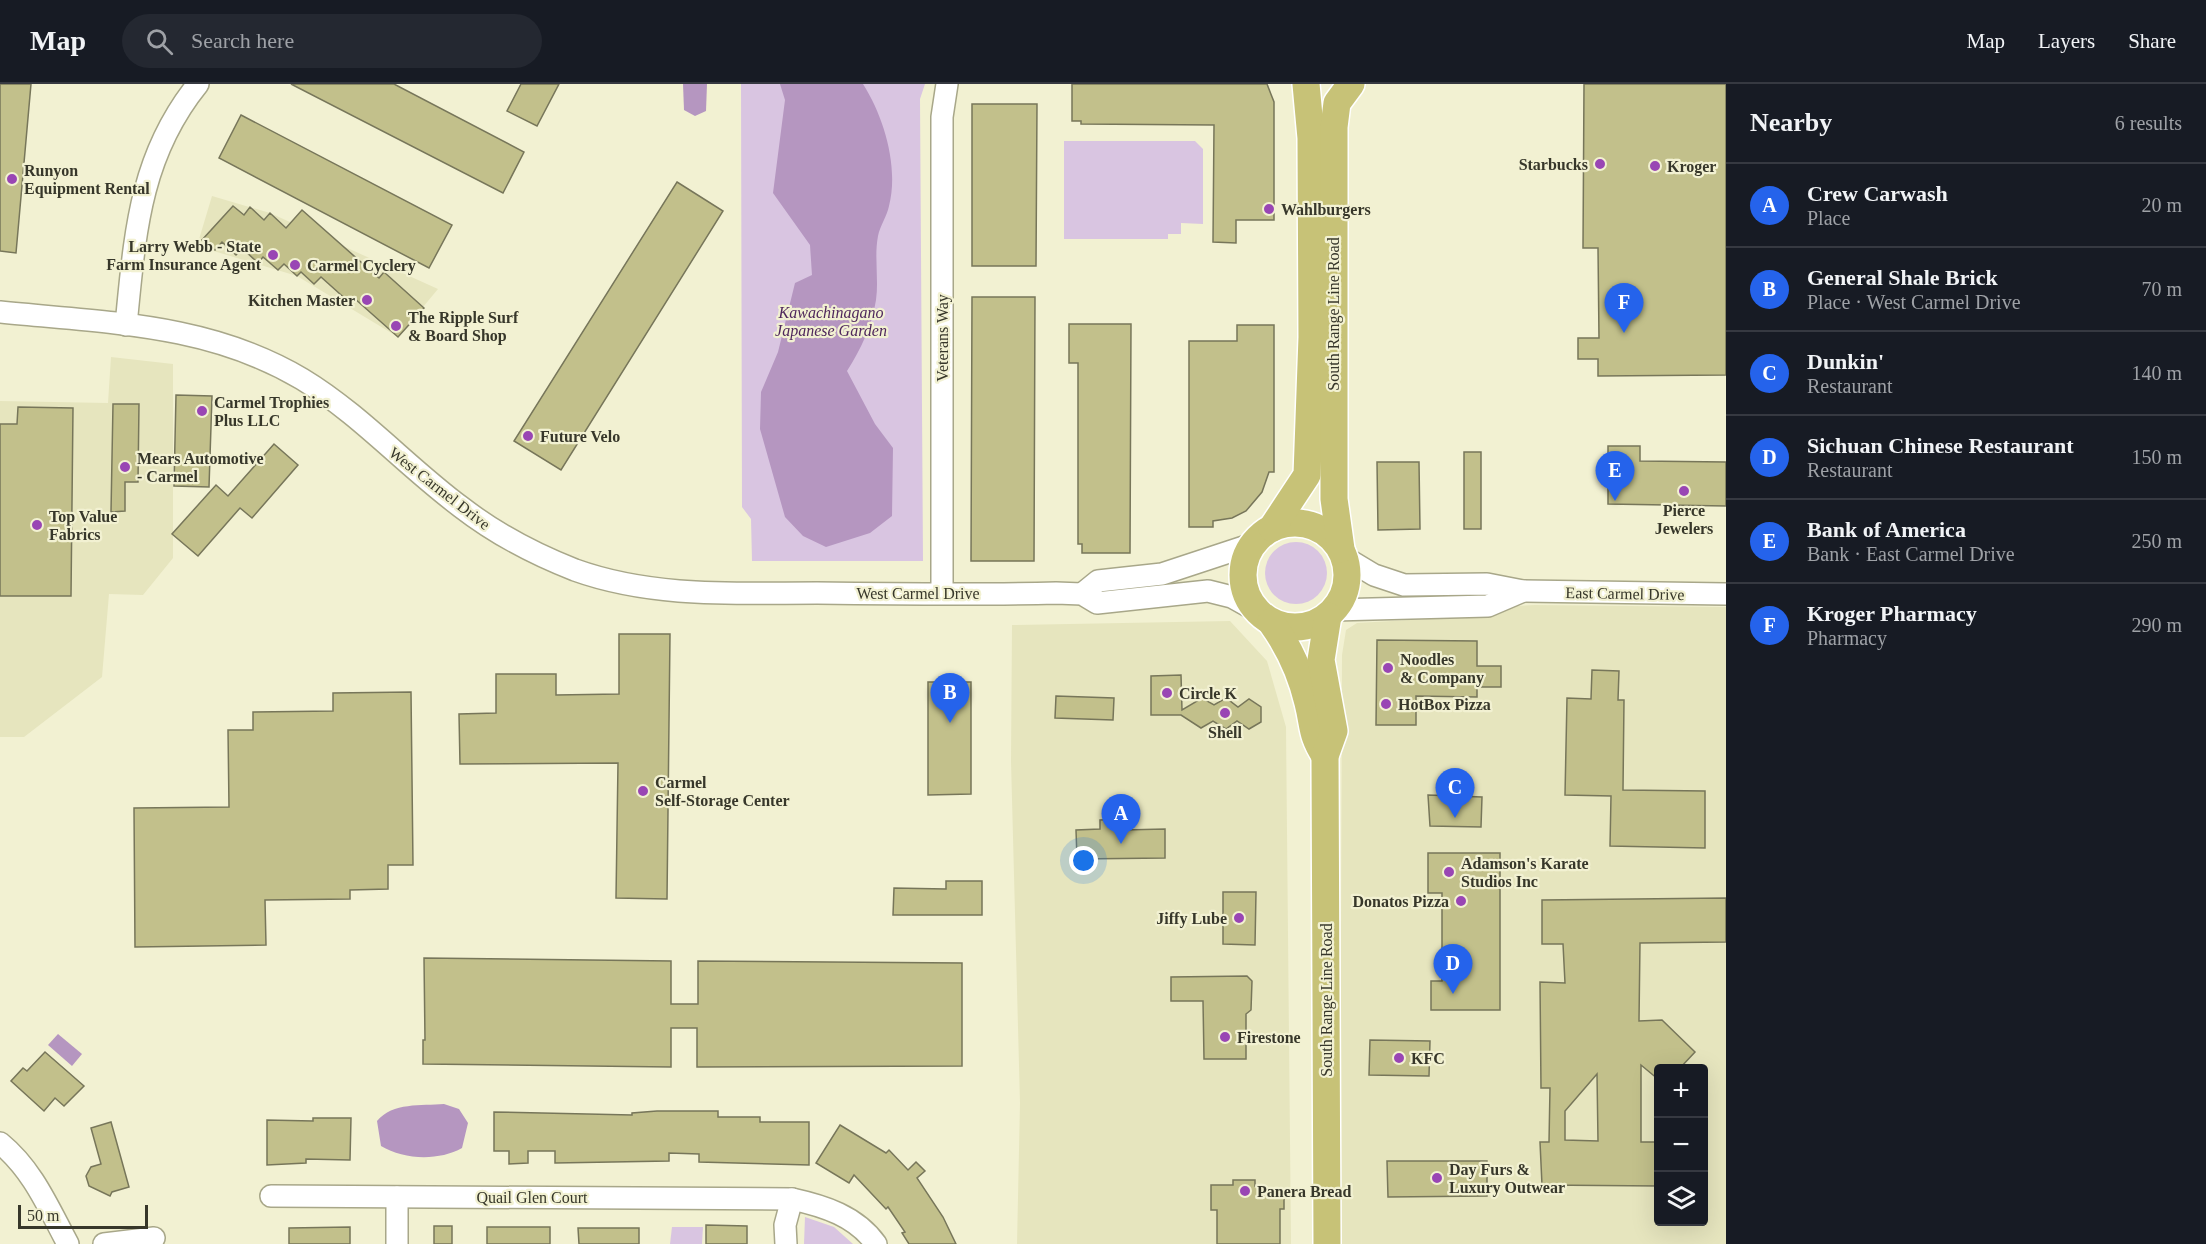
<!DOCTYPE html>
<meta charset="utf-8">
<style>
:root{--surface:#171b24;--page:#242831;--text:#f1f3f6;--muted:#9ea1a6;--line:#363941;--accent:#2563eb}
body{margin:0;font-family:Georgia,serif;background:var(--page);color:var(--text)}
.controls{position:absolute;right:18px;bottom:18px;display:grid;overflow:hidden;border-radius:6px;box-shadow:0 6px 24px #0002}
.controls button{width:54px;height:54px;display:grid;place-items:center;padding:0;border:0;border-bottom:2px solid var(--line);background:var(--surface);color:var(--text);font:30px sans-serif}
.scale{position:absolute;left:18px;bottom:15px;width:130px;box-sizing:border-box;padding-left:6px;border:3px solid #37372a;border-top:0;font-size:16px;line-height:21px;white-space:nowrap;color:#37372a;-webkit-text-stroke:4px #f2f1d2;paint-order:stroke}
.you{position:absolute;left:1084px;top:777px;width:21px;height:21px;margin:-15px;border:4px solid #fff;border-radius:50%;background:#1a73e8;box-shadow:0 0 0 9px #1a73e833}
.badge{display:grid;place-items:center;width:39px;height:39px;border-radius:50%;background:var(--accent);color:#fff;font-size:20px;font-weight:700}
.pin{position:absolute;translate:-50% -50px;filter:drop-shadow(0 2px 3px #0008)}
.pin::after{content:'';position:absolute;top:32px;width:21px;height:18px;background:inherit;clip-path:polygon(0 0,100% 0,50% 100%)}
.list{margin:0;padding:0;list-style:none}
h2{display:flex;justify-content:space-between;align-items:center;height:78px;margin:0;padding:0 24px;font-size:26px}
h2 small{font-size:20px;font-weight:400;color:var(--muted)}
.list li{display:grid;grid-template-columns:39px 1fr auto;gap:18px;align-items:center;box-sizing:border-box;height:84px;padding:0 24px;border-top:2px solid var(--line)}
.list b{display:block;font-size:22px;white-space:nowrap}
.list p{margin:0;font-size:20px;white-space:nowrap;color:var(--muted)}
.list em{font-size:20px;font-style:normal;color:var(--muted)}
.icon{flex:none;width:33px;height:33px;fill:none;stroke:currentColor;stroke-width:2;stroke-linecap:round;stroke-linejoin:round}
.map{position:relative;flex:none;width:1726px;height:1160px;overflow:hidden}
header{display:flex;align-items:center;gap:36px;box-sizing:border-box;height:84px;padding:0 30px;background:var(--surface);border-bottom:2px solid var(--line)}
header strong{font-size:28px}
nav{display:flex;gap:33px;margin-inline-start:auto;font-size:21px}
.search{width:420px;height:54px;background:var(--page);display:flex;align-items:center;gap:15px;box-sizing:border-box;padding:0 21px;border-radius:33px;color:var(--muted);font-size:22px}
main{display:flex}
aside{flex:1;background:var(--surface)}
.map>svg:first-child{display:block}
.built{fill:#e6e5be;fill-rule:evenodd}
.green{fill:#d9c5e1}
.water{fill:#b596c0}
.building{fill:#c2c08b;stroke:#77765a;stroke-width:1.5;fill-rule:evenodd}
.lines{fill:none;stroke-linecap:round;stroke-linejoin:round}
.minor-casing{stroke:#a8a789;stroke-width:24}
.major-casing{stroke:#fff;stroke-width:30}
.minor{stroke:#fff;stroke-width:21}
.major{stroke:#c7c277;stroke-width:27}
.poi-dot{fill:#9946b4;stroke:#f2f1d2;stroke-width:2}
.labels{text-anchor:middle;stroke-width:4.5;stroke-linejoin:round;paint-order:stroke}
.poi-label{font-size:16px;font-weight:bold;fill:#37372a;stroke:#f2f1d2;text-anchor:start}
.park-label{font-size:16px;font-style:italic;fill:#4f275c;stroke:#f2f1d2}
.street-label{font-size:16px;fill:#37372a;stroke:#f2f1d2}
</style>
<header>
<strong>Map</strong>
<div class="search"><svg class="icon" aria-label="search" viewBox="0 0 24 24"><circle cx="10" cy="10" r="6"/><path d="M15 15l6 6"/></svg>Search here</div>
<nav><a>Map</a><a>Layers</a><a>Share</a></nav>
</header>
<main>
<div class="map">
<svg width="1726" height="1160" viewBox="0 0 1726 1160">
<rect width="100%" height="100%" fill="#f2f1d2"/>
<g class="built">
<path d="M212,112L270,129L438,205L398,253L297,192L197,162Z"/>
<path d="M111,273L173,280V474L143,511L109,510L102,593L24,653H0V317L108,319Z"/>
<path d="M1535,521L1726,523V1160H1342L1340,1128L1342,571L1346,546L1357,539L1497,531L1516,522ZM1658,984H1704V1138H1658Z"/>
<path d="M1230,537L1267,577L1286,643L1291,1160H1017L1020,1019L1011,677L1012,541Z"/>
</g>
<g class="green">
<path d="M741,0H925L920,15L923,477H752L751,435L742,423Z"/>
<path d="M1064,57H1195L1203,65V140L1181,139V150H1168V155H1064Z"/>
<circle cx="1296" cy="489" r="31"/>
<path d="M805,1133L834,1143L853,1160H804Z"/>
<path d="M672,1143H703L702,1160H670Z"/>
</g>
<g class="water">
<path d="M683,0H707L706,27L695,32L684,26Z"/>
<path d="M780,0H863C884,33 899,83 889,122C887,132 880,142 878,152C874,173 879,195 876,216C872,242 861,265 847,287L875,340L893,364L892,432L870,449L826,463L803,452L785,433L760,345L761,308L778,268L795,199L812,191L810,161L773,109L785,16Z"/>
<path d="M58,950L82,970L72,982L48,961Z"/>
<path d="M444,1020L459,1025L468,1039L462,1064C439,1077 404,1076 381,1062L377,1037C393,1018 421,1022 444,1020Z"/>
</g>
<g class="building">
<path d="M0,0H31L16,169L0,167Z"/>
<path d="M291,0H394L524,68L503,109Z"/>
<path d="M521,0H559L537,42L507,27Z"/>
<path d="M1072,0H1267L1274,18V136H1236V159L1213,158L1214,41L1081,40V37H1072Z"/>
<path d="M1584,0H1726V291L1598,292V275H1578V254H1599L1598,164H1583Z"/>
<path d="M972,20H1037L1036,182H972Z"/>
<path d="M241,31L452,141L429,184L219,74Z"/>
<path d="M677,98L723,127L561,386L514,357Z"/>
<path d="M233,122L244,131L250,123L264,136L270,129L286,144L302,126L379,194L384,188L424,224L398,253L354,214L350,219L321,193L314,200L301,188L297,192L284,180L278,186L263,173L258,179L242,164L236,171L222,158L215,166L202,156Z"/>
<path d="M972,213H1035L1034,477H971Z"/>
<path d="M1069,240H1131L1130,469H1082V460H1078V279H1069Z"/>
<path d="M1237,241H1274V388H1269L1262,408L1246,427L1232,434L1213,437V443H1189V257H1237Z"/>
<path d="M176,311L212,312L209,403L174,402Z"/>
<path d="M113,320H139L138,398H125V427L111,428Z"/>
<path d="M18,323L73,324L71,512H0V340H17Z"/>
<path d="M274,360L298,381L252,434L240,424L198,472L172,450L216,401L228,412Z"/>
<path d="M1608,362H1640V377L1726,378V422L1608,420Z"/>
<rect x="1464" y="368" width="17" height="77"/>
<path d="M1377,378H1419L1420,445L1378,446Z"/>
<path d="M619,550H670L667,815L616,814L618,679L460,680L459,630L496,629V590H556V611L619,610Z"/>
<path d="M1377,556L1477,557V582H1501V603H1477V613L1416,612V641H1376Z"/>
<path d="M1592,586L1619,587L1618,616H1624L1623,706L1705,707V764L1610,762L1611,712L1565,711L1567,614L1591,615Z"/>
<path d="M1181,591L1182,626L1202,614L1214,621L1226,614L1238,623L1249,615L1261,623V638L1249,645L1237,637L1226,645L1213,637L1201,644L1181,631H1151V592Z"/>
<path d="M928,598H971V710L928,711Z"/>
<path d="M411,608L413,781H388V805L350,806V815L265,816L266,861L135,863L134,724L229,723L228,646H253V628L333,627V609Z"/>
<path d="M1056,612L1114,614L1113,636L1055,634Z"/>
<path d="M1428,711L1482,713L1481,743L1430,742Z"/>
<path d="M1123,735V746L1165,745V774L1077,775L1076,746L1100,745V736Z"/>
<path d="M1428,769H1500V926H1431V897H1442V809H1428Z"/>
<path d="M946,797H982V831H893L894,804L946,805Z"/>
<path d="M1223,808H1256L1255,861L1223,860Z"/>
<path d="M1726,814V858L1640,859L1639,937L1662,936L1695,968L1680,984H1659V996L1641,981V1058H1659V1102L1542,1101L1540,1058H1549L1550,1004H1541L1540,898L1565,899L1563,860H1542V816ZM1597,990L1598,1057L1565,1056V1027Z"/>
<path d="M424,874L671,877V920H698V877L962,879V982L697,983V944H671V983L423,980V956H425Z"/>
<path d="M1247,892L1252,897L1251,926L1246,930V975H1204L1203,917H1171V893Z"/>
<path d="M1370,956L1430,957L1429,992L1369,991Z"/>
<path d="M45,968L84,1002L64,1022L55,1014L44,1027L11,997L23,984L27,987Z"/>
<path d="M657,1027H718V1033H760V1038H809V1081L699,1078V1070L669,1069V1077L555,1079V1067H528V1079L509,1080V1067H494V1028L632,1031V1029Z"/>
<path d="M313,1034H351L350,1076L306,1075V1079L267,1081V1036L313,1037Z"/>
<path d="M111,1038L129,1103L112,1108L110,1112L89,1102L86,1092L91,1083L101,1080L91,1044Z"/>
<path d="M840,1041L886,1069L889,1066L908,1086L916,1078L925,1087L917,1094L943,1133L956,1160H909L902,1149L905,1148L888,1123L886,1125L854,1091L849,1099L816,1079Z"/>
<path d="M1387,1077H1487V1112L1388,1113Z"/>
<path d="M1233,1096H1255V1102H1259V1105H1284V1125H1280V1160H1217V1126H1211V1101H1233Z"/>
<path d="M706,1141L747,1142V1160H706Z"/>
<rect x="434" y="1142" width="18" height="18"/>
<path d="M350,1143V1160H289V1144Z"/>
<rect x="487" y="1143" width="63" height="17"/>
<path d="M578,1144H639V1160H579Z"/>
</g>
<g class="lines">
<defs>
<g id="minor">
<path d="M0,228C106,239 208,239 302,295C360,330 407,383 461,423C496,450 534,470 575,486C653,514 736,509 817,509C896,510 976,511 1056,509L1082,510L1097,519L1208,507L1232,513L1257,527"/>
<path d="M126,241C135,151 139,73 198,0"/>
<path d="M1344,473L1374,491L1404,501L1487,500L1523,507L1726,510"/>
<path d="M942,509V33L947,0"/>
<path d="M1082,510L1098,497L1162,490L1253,460"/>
<path d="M1334,526L1488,522L1523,507"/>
<path d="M0,1059C33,1086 48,1123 68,1160"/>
<path d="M271,1112L792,1115C824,1122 856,1132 876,1160"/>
<path d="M397,1113V1160"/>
<path d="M104,1160L154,1154"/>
<path d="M786,1160L785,1141L792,1115"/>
</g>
<g id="major">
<circle cx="1295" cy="491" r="52"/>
<path d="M1272,444L1307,391L1312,253L1311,54L1306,0"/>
<path d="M1341,465L1334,415V43L1337,19L1351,0"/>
<path d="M1271,538C1289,563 1301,589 1308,619C1314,643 1311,650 1325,672"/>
<path d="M1327,1160L1325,672L1334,647L1321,576L1328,532"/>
</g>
</defs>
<use href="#minor" class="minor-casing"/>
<use href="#major" class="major-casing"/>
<use href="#minor" class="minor"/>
<use href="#major" class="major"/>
</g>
<g class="poi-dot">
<circle cx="1600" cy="80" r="6"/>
<circle cx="1655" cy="82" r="6"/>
<circle cx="12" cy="95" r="6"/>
<circle cx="1269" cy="125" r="6"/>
<circle cx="273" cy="171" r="6"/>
<circle cx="295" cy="181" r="6"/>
<circle cx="367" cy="216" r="6"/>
<circle cx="396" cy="242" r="6"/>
<circle cx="202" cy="327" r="6"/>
<circle cx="528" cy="352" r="6"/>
<circle cx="125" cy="383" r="6"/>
<circle cx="1684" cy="407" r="6"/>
<circle cx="37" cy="441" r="6"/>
<circle cx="1388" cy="584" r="6"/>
<circle cx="1167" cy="609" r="6"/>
<circle cx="1386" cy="620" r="6"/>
<circle cx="1225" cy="629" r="6"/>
<circle cx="643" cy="707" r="6"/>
<circle cx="1449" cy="788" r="6"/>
<circle cx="1461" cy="817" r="6"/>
<circle cx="1239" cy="834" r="6"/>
<circle cx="1225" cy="953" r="6"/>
<circle cx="1399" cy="974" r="6"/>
<circle cx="1437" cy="1094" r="6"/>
<circle cx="1245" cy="1107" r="6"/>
</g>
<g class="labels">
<g class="poi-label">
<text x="1588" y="86" text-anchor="end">Starbucks</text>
<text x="1667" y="88">Kroger</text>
<text x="24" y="92">Runyon<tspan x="24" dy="18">Equipment Rental</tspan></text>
<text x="1281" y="131">Wahlburgers</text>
<text x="261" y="168" text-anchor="end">Larry Webb - State<tspan x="261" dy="18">Farm Insurance Agent</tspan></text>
<text x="307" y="187">Carmel Cyclery</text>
<text x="355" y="222" text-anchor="end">Kitchen Master</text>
<text x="408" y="239">The Ripple Surf<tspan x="408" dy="18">&amp; Board Shop</tspan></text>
<text x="214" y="324">Carmel Trophies<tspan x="214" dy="18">Plus LLC</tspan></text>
<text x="540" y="358">Future Velo</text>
<text x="137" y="380">Mears Automotive<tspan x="137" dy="18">- Carmel</tspan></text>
<text x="1684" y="432" text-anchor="middle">Pierce<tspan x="1684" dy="18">Jewelers</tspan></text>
<text x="49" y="438">Top Value<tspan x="49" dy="18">Fabrics</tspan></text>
<text x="1400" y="581">Noodles<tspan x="1400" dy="18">&amp; Company</tspan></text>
<text x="1179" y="615">Circle K</text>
<text x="1398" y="626">HotBox Pizza</text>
<text x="1225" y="654" text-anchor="middle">Shell</text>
<text x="655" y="704">Carmel<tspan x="655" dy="18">Self-Storage Center</tspan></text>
<text x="1461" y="785">Adamson's Karate<tspan x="1461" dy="18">Studios Inc</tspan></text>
<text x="1449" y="823" text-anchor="end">Donatos Pizza</text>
<text x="1227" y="840" text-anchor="end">Jiffy Lube</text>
<text x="1237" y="959">Firestone</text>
<text x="1411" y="980">KFC</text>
<text x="1449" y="1091">Day Furs &amp;<tspan x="1449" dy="18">Luxury Outwear</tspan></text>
<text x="1257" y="1113">Panera Bread</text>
</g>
<g class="park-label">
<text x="831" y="234">Kawachinagano<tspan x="831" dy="18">Japanese Garden</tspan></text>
</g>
<g class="street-label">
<text transform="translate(1333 230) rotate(-90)" y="6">South Range Line Road</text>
<text transform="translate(942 254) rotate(-90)" y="6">Veterans Way</text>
<text transform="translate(440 404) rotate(38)" y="6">West Carmel Drive</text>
<text x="918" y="515">West Carmel Drive</text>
<text transform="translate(1625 509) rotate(1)" y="6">East Carmel Drive</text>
<text transform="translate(1326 916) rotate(-90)" y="6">South Range Line Road</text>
<text x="532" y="1119">Quail Glen Court</text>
</g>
</g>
</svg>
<div class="controls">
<button>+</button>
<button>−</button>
<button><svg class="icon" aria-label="layers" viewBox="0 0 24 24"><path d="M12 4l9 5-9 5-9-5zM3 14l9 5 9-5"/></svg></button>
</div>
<div class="scale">50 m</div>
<div class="you"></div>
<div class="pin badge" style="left:1121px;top:760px">A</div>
<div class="pin badge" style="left:950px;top:639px">B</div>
<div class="pin badge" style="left:1455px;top:734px">C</div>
<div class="pin badge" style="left:1453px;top:910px">D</div>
<div class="pin badge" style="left:1615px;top:417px">E</div>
<div class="pin badge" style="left:1624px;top:249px">F</div>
</div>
<aside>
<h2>Nearby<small>6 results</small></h2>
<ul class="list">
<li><span class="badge">A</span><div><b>Crew Carwash</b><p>Place</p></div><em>20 m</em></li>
<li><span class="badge">B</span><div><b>General Shale Brick</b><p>Place · West Carmel Drive</p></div><em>70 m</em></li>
<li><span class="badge">C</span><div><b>Dunkin'</b><p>Restaurant</p></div><em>140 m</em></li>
<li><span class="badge">D</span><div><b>Sichuan Chinese Restaurant</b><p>Restaurant</p></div><em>150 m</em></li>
<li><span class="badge">E</span><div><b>Bank of America</b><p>Bank · East Carmel Drive</p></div><em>250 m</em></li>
<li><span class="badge">F</span><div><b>Kroger Pharmacy</b><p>Pharmacy</p></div><em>290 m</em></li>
</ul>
</aside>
</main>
